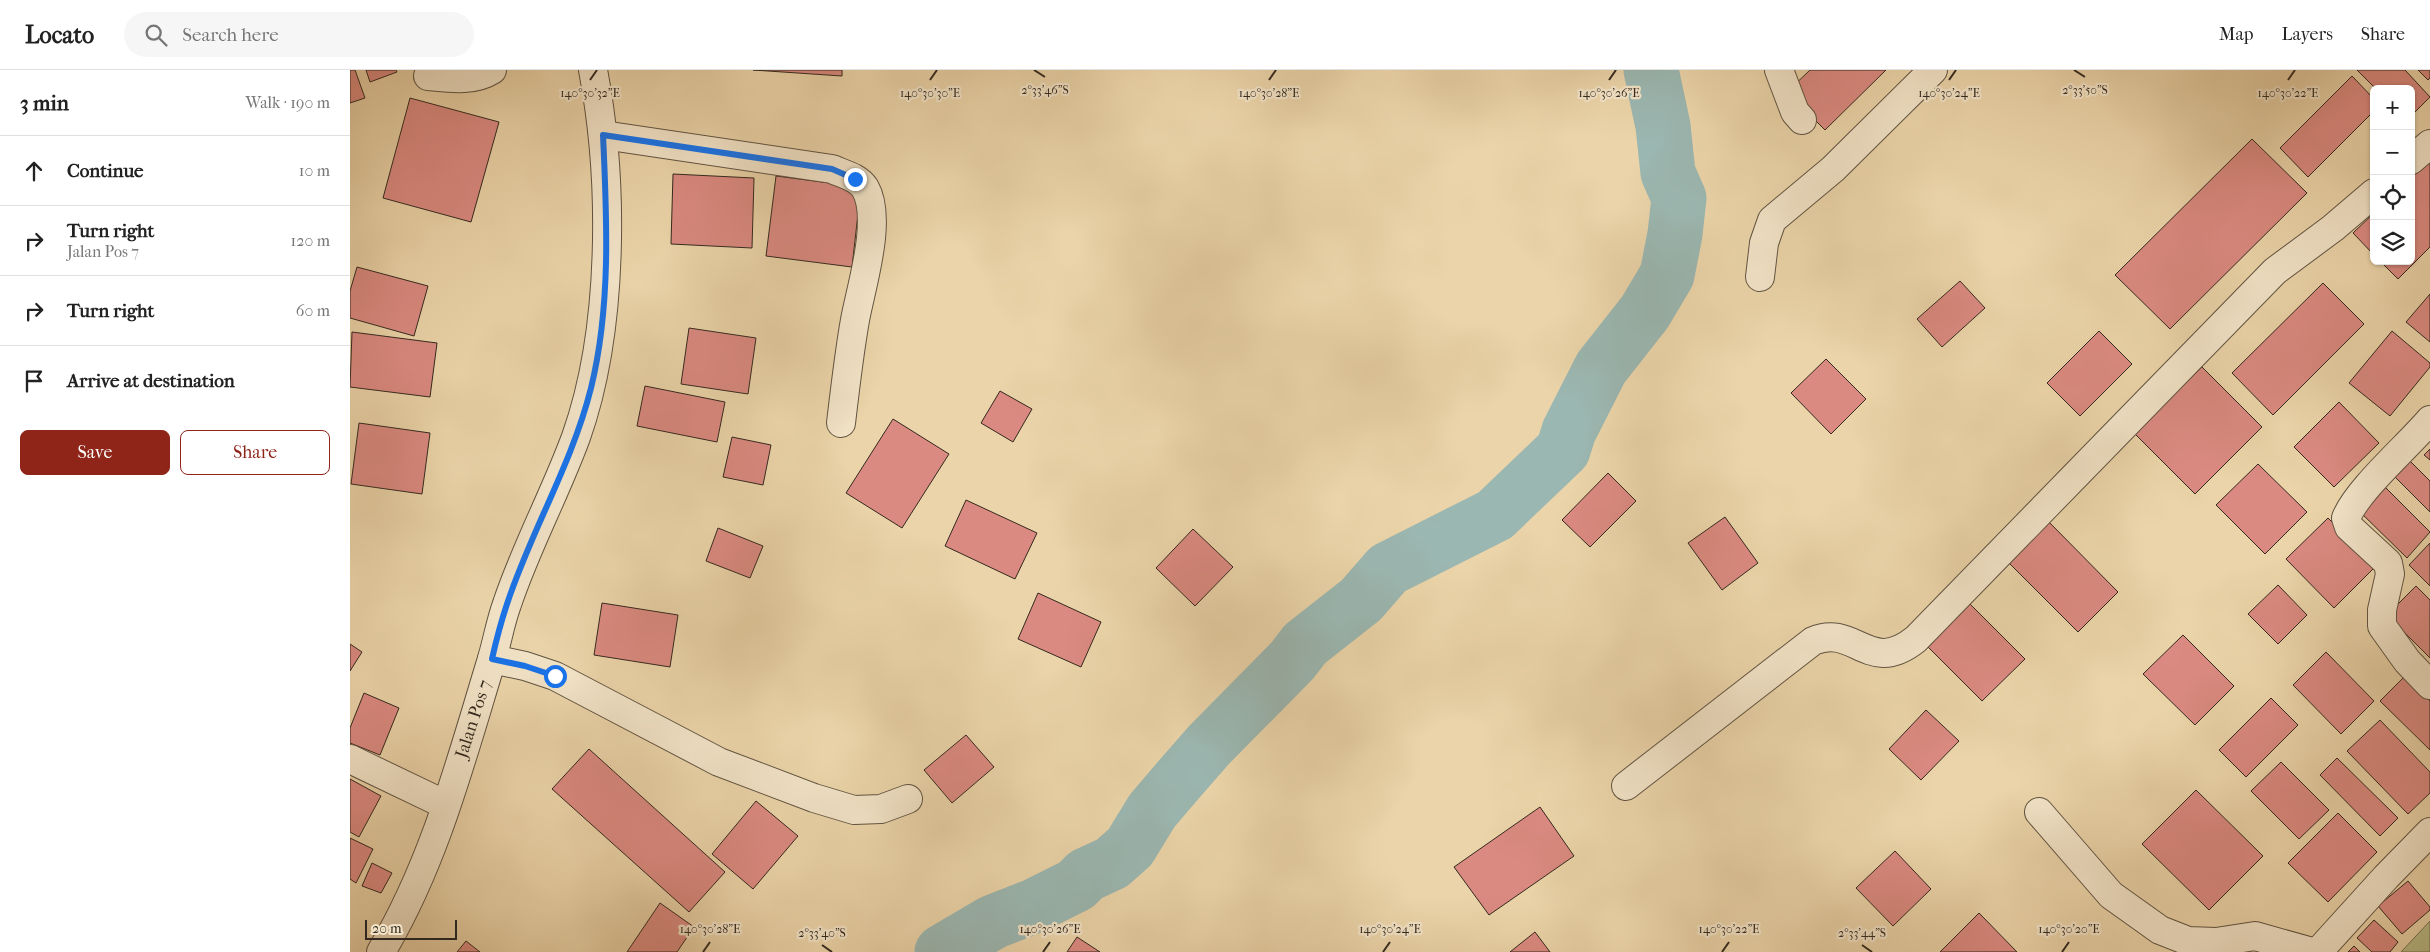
<!DOCTYPE html>
<meta charset="utf-8">
<style>
:root{--surface:#fff;--page:#f6f6f6;--text:#222;--muted:#767676;--line:#e0e0e0;--accent:#8f2418}
body{margin:0;font-family:"IM FELL French Canon",serif;background:var(--page);color:var(--text)}
.controls{position:absolute;right:15px;top:15px;display:grid;overflow:hidden;border-radius:8px;box-shadow:0 1px 4px #0004}
.controls button{width:45px;height:45px;display:grid;place-items:center;padding:0;border:0;border-bottom:1px solid var(--line);background:var(--surface);color:var(--text);font:25px sans-serif}
.scale{position:absolute;left:15px;bottom:12px;width:92px;box-sizing:border-box;padding-left:5px;border:2px solid #33291f;border-top:0;font-size:14px;line-height:18px;white-space:nowrap;color:#33291f;-webkit-text-stroke:4px #f2e3c7;paint-order:stroke}
.stop{position:absolute;width:15px;height:15px;margin:-11px;border:4px solid #1a73e8;border-radius:50%;background:#fff}
.stop.end{background:#1a73e8;border-color:#fff;box-shadow:0 1px 5px #0008}
.list{margin:0;padding:0;list-style:none}
h2{display:flex;justify-content:space-between;align-items:center;height:65px;margin:0;padding:0 20px;font-size:21px}
h2 small{font-size:16px;font-weight:400;color:var(--muted)}
.list li{display:grid;grid-template-columns:32px 1fr auto;gap:15px;align-items:center;box-sizing:border-box;height:70px;padding:0 20px;border-top:1px solid var(--line)}
.list b{display:block;font-size:19px;white-space:nowrap}
.list p{margin:0;font-size:16px;white-space:nowrap;color:var(--muted)}
.list em{font-size:16px;font-style:normal;color:var(--muted)}
.actions{display:flex;gap:10px;padding:15px 20px}
.actions a{flex:1;padding:11px 0;border:1px solid var(--accent);border-radius:8px;text-align:center;font-size:18px;color:var(--accent)}
.actions .main{background:var(--accent);color:#fff}
.icon{flex:none;width:28px;height:28px;fill:none;stroke:currentColor;stroke-width:2;stroke-linecap:round;stroke-linejoin:round}
.map{position:relative;flex:none;width:2080px;height:882px;overflow:hidden}
header{display:flex;align-items:center;gap:30px;box-sizing:border-box;height:70px;padding:0 25px;background:var(--surface);border-bottom:1px solid var(--line)}
header strong{font-size:24px}
nav{display:flex;gap:28px;margin-inline-start:auto;font-size:18px}
.search{width:350px;height:45px;background:var(--page);display:flex;align-items:center;gap:12px;box-sizing:border-box;padding:0 18px;border-radius:28px;color:var(--muted);font-size:19px}
main{display:flex}
aside{flex:1;background:var(--surface)}
.map>svg:first-child{display:block}
.green{fill:#b9bc87;stroke:#767253}
.lines{fill:none;stroke-linecap:round;stroke-linejoin:round}
.river{stroke:#9bb7b1;stroke-width:55}
.building{fill:#db8a81;stroke:#33291f}
.minor-casing{stroke:#615442;stroke-width:30}
.minor{stroke:#f2e3c7;stroke-width:28}
.route{stroke:#1a73e8;stroke-width:6}
.ticks{fill:none;stroke:#33291f;stroke-width:2}
.labels{text-anchor:middle;stroke-width:4.5;stroke-linejoin:round;paint-order:stroke}
.street-label{font-size:18px;fill:#33291f;stroke:#f2e3c7}
.ticks-label{font-size:12px;text-anchor:middle;fill:#33291f;stroke:#f2e3c7;stroke-width:4.5;stroke-linejoin:round;paint-order:stroke}
</style>
<header>
<strong>Locato</strong>
<div class="search"><svg class="icon" aria-label="search" viewBox="0 0 24 24"><circle cx="10" cy="10" r="6"/><path d="M15 15l6 6"/></svg>Search here</div>
<nav><a>Map</a><a>Layers</a><a>Share</a></nav>
</header>
<main>
<aside>
<h2>3 min<small>Walk · 190 m</small></h2>
<ul class="list">
<li><svg class="icon" aria-label="ahead" viewBox="0 0 24 24"><path d="M12 20V5M6 11l6-6 6 6"/></svg><div><b>Continue</b></div><em>10 m</em></li>
<li><svg class="icon" aria-label="right" viewBox="0 0 24 24"><path d="M7 20v-9h11M14 6l5 5-5 5"/></svg><div><b>Turn right</b><p>Jalan Pos 7</p></div><em>120 m</em></li>
<li><svg class="icon" aria-label="right" viewBox="0 0 24 24"><path d="M7 20v-9h11M14 6l5 5-5 5"/></svg><div><b>Turn right</b></div><em>60 m</em></li>
<li><svg class="icon" aria-label="arrive" viewBox="0 0 24 24"><path d="M6 21V4h12l-3 4 3 4H6"/></svg><div><b>Arrive at destination</b></div></li>
</ul>
<div class="actions"><a class="main">Save</a><a>Share</a></div>
</aside>
<div class="map">
<svg width="2080" height="882" viewBox="0 0 2080 882">
<rect width="100%" height="100%" fill="#ebd4a9"/>
<filter id="stains"><feTurbulence type="fractalNoise" baseFrequency=".004" numOctaves="4"/><feColorMatrix values="0 0 0 0 .2 0 0 0 0 .09 0 0 0 0 .02 0 0 0 .5 -.17"/></filter>
<radialGradient id="worn" r=".72"><stop offset=".6" stop-color="#630" stop-opacity="0"/><stop offset="1" stop-color="#630" stop-opacity=".3"/></radialGradient>
<path class="green" d="M2080,851V882H2051Z"/>
<g class="lines">
<path class="river" d="M592,882L643,852L684,836L726,815L736,805L762,793L780,777L802,741L825,714L859,675L942,591L955,574L1011,530L1038,499L1145,445L1213,380L1219,361L1251,298L1295,242L1317,205L1325,164L1329,128L1318,103L1313,56L1301,0"/>
</g>
<g class="building">
<path d="M0,0H5L15,28L0,33Z"/>
<path d="M16,0H46L47,2L20,12Z"/>
<path d="M403,0H492V6Z"/>
<path d="M1460,0H1536L1475,60L1437,22Z"/>
<path d="M2007,0H2055L2080,27L2061,46V19H2026Z"/>
<path d="M2068,0H2080V8L2078,10Z"/>
<path d="M2002,6L2024,29V41L1958,107L1930,78Z"/>
<path d="M60,28L149,52L121,152L33,128Z"/>
<path d="M1902,69L1957,123L1820,259L1765,205Z"/>
<path d="M2080,88V177L2048,209L2030,191H2061V107Z"/>
<path d="M323,104L404,108L402,178L321,174Z"/>
<path d="M426,106L511,117L502,197L416,186Z"/>
<path d="M2024,143V185L2003,163Z"/>
<path d="M7,197L78,216L64,266L0,248V221Z"/>
<path d="M1610,211L1635,238L1592,277L1567,249Z"/>
<path d="M1973,213L2014,254L1923,345L1882,303Z"/>
<path d="M2080,224V272L2056,252Z"/>
<path d="M339,258L406,268L398,324L331,314Z"/>
<path d="M1749,261L1782,294L1730,346L1697,313Z"/>
<path d="M2042,261L2080,293V297L2040,346L1999,313Z"/>
<path d="M2,262L87,273L80,327L0,317Z"/>
<path d="M1476,289L1516,329L1481,364L1441,323Z"/>
<path d="M1852,297L1912,357L1845,424L1785,364Z"/>
<path d="M295,316L375,332L367,372L287,356Z"/>
<path d="M650,321L682,339L663,372L631,353Z"/>
<path d="M1989,332L2029,373L1984,417L1944,377Z"/>
<path d="M543,349L599,384L552,458L496,423Z"/>
<path d="M9,353L80,363L72,424L1,414Z"/>
<path d="M382,367L421,375L413,415L373,407Z"/>
<path d="M2080,379V390L2074,385Z"/>
<path d="M2059,390L2080,411V442L2043,405Z"/>
<path d="M1908,394L1957,442L1915,484L1866,435Z"/>
<path d="M1258,403L1286,431L1240,477L1212,450Z"/>
<path d="M2030,412L2080,462L2057,488L2005,437Z"/>
<path d="M616,430L687,463L665,509L595,476Z"/>
<path d="M1375,447L1408,493L1372,520L1338,473Z"/>
<path d="M1978,448L2026,496L1984,538L1936,489Z"/>
<path d="M1697,450L1768,522L1728,562L1657,491Z"/>
<path d="M368,458L413,476L400,508L356,491Z"/>
<path d="M843,459L883,497L845,536L806,498Z"/>
<path d="M2080,473V516L2059,495Z"/>
<path d="M1928,515L1957,545L1928,574L1898,544Z"/>
<path d="M2066,516L2080,530V588L2037,545Z"/>
<path d="M688,523L751,552L731,597L668,569Z"/>
<path d="M252,533L328,545L320,597L244,585Z"/>
<path d="M1619,533L1675,589L1632,631L1576,575Z"/>
<path d="M1833,565L1884,616L1845,655L1793,604Z"/>
<path d="M0,574L12,582L0,601Z"/>
<path d="M1976,582L2024,631L1991,664L1943,615Z"/>
<path d="M2055,606L2080,631V680L2030,631Z"/>
<path d="M14,623L49,638L30,685L0,673V658Z"/>
<path d="M1921,628L1948,655L1896,707L1869,680Z"/>
<path d="M1576,640L1609,671L1571,710L1539,679Z"/>
<path d="M2030,650L2080,702V723L2058,744L1997,681Z"/>
<path d="M616,665L644,697L602,733L574,700Z"/>
<path d="M239,679L375,802L339,842L202,719Z"/>
<path d="M1987,688L2048,748L2030,766L1970,705Z"/>
<path d="M1931,692L1979,740L1949,769L1901,721Z"/>
<path d="M0,709L31,726L9,767L0,762Z"/>
<path d="M1846,720L1913,786L1859,840L1792,774Z"/>
<path d="M406,731L448,766L403,819L362,784Z"/>
<path d="M1190,737L1224,786L1139,845L1104,797Z"/>
<path d="M1988,743L2027,782L1978,832L1938,793Z"/>
<path d="M0,768L23,779L6,813L0,809Z"/>
<path d="M1545,781L1581,819L1543,856L1506,818Z"/>
<path d="M22,793L42,803L31,823L12,816Z"/>
<path d="M2058,811L2080,837V840L2052,864L2028,836Z"/>
<path d="M310,833L344,857L327,882H277Z"/>
<path d="M1629,843L1667,882H1590Z"/>
<path d="M2024,850L2048,872L2040,882H2022L2007,868Z"/>
<path d="M1185,862L1200,882H1160Z"/>
<path d="M727,867L750,882H717Z"/>
<path d="M116,871L130,882H107Z"/>
<path d="M2004,876L2010,882H1998Z"/>
</g>
<g class="lines">
<defs>
<g id="minor">
<path d="M1429,0L1445,42L1452,50"/>
<path d="M78,6C99,8 123,12 142,0"/>
<path d="M253,65L482,99C493,104 508,107 515,118C533,149 511,217 505,250C499,284 495,319 491,353"/>
<path d="M2061,90L2080,74"/>
<path d="M1410,207L1414,173L1422,150L1483,99L1583,0"/>
<path d="M2080,350C2058,376 2008,419 1996,448L1999,457L2038,493L2040,504L2032,540V556L2057,591L2080,615"/>
<path d="M142,589L175,596L205,606L369,692L464,728L504,740L531,739L558,729"/>
<path d="M0,689L96,735"/>
<path d="M1276,716L1463,571C1505,553 1519,607 1566,569L1925,201L1983,158L2024,123"/>
<path d="M1689,742L1761,825L1810,860L1838,871L1866,872L1905,866L1962,882"/>
<path d="M31,882C84,794 111,690 141,592C147,573 150,553 157,534C176,477 205,424 226,367C264,260 264,111 243,0"/>
<path d="M1968,882L2036,807L2080,762"/>
</g>
</defs>
<use href="#minor" class="minor-casing"/>
<use href="#minor" class="minor"/>
</g>
<g class="lines">
<path class="route" d="M205,606L175,596L142,589C146,571 151,552 157,534C181,461 222,394 241,318C261,237 257,149 253,65L482,99L505,109"/>
</g>
<path class="ticks" d="M684,0L695,7M1724,0L1735,7M240,10L247,0M580,10L587,0M919,10L926,0M1259,10L1266,0M1599,10L1606,0M1938,10L1945,0M472,875L482,882M1512,875L1522,882M353,882L360,872M693,882L700,872M1033,882L1040,872M1372,882L1379,872M1712,882L1719,872"/>
<g class="labels">
<g class="street-label">
<text transform="translate(123 649) rotate(-72)" y="6">Jalan Pos 7</text>
</g>
</g>
<g class="ticks-label">
<text x="1735" y="24">2°33'50"S</text>
<text x="695" y="24">2°33'46"S</text>
<text x="1599" y="27">140°30'24"E</text>
<text x="240" y="27">140°30'32"E</text>
<text x="580" y="27">140°30'30"E</text>
<text x="919" y="27">140°30'28"E</text>
<text x="1259" y="27">140°30'26"E</text>
<text x="1938" y="27">140°30'22"E</text>
<text x="360" y="863">140°30'28"E</text>
<text x="700" y="863">140°30'26"E</text>
<text x="1040" y="863">140°30'24"E</text>
<text x="1379" y="863">140°30'22"E</text>
<text x="1719" y="863">140°30'20"E</text>
<text x="472" y="867">2°33'40"S</text>
<text x="1512" y="867">2°33'44"S</text>
</g>
<rect width="100%" height="100%" filter="url(#stains)"/>
<rect width="100%" height="100%" fill="url(#worn)"/>
</svg>
<div class="controls">
<button>+</button>
<button>−</button>
<button><svg class="icon" aria-label="locate" viewBox="0 0 24 24"><circle cx="12" cy="12" r="6"/><path d="M12 2v4M12 18v4M2 12h4M18 12h4"/></svg></button>
<button><svg class="icon" aria-label="layers" viewBox="0 0 24 24"><path d="M12 4l9 5-9 5-9-5zM3 14l9 5 9-5"/></svg></button>
</div>
<div class="scale">20 m</div>
<div class="stop" style="left:205px;top:606px"></div>
<div class="stop end" style="left:505px;top:109px"></div>
</div>
</main>
